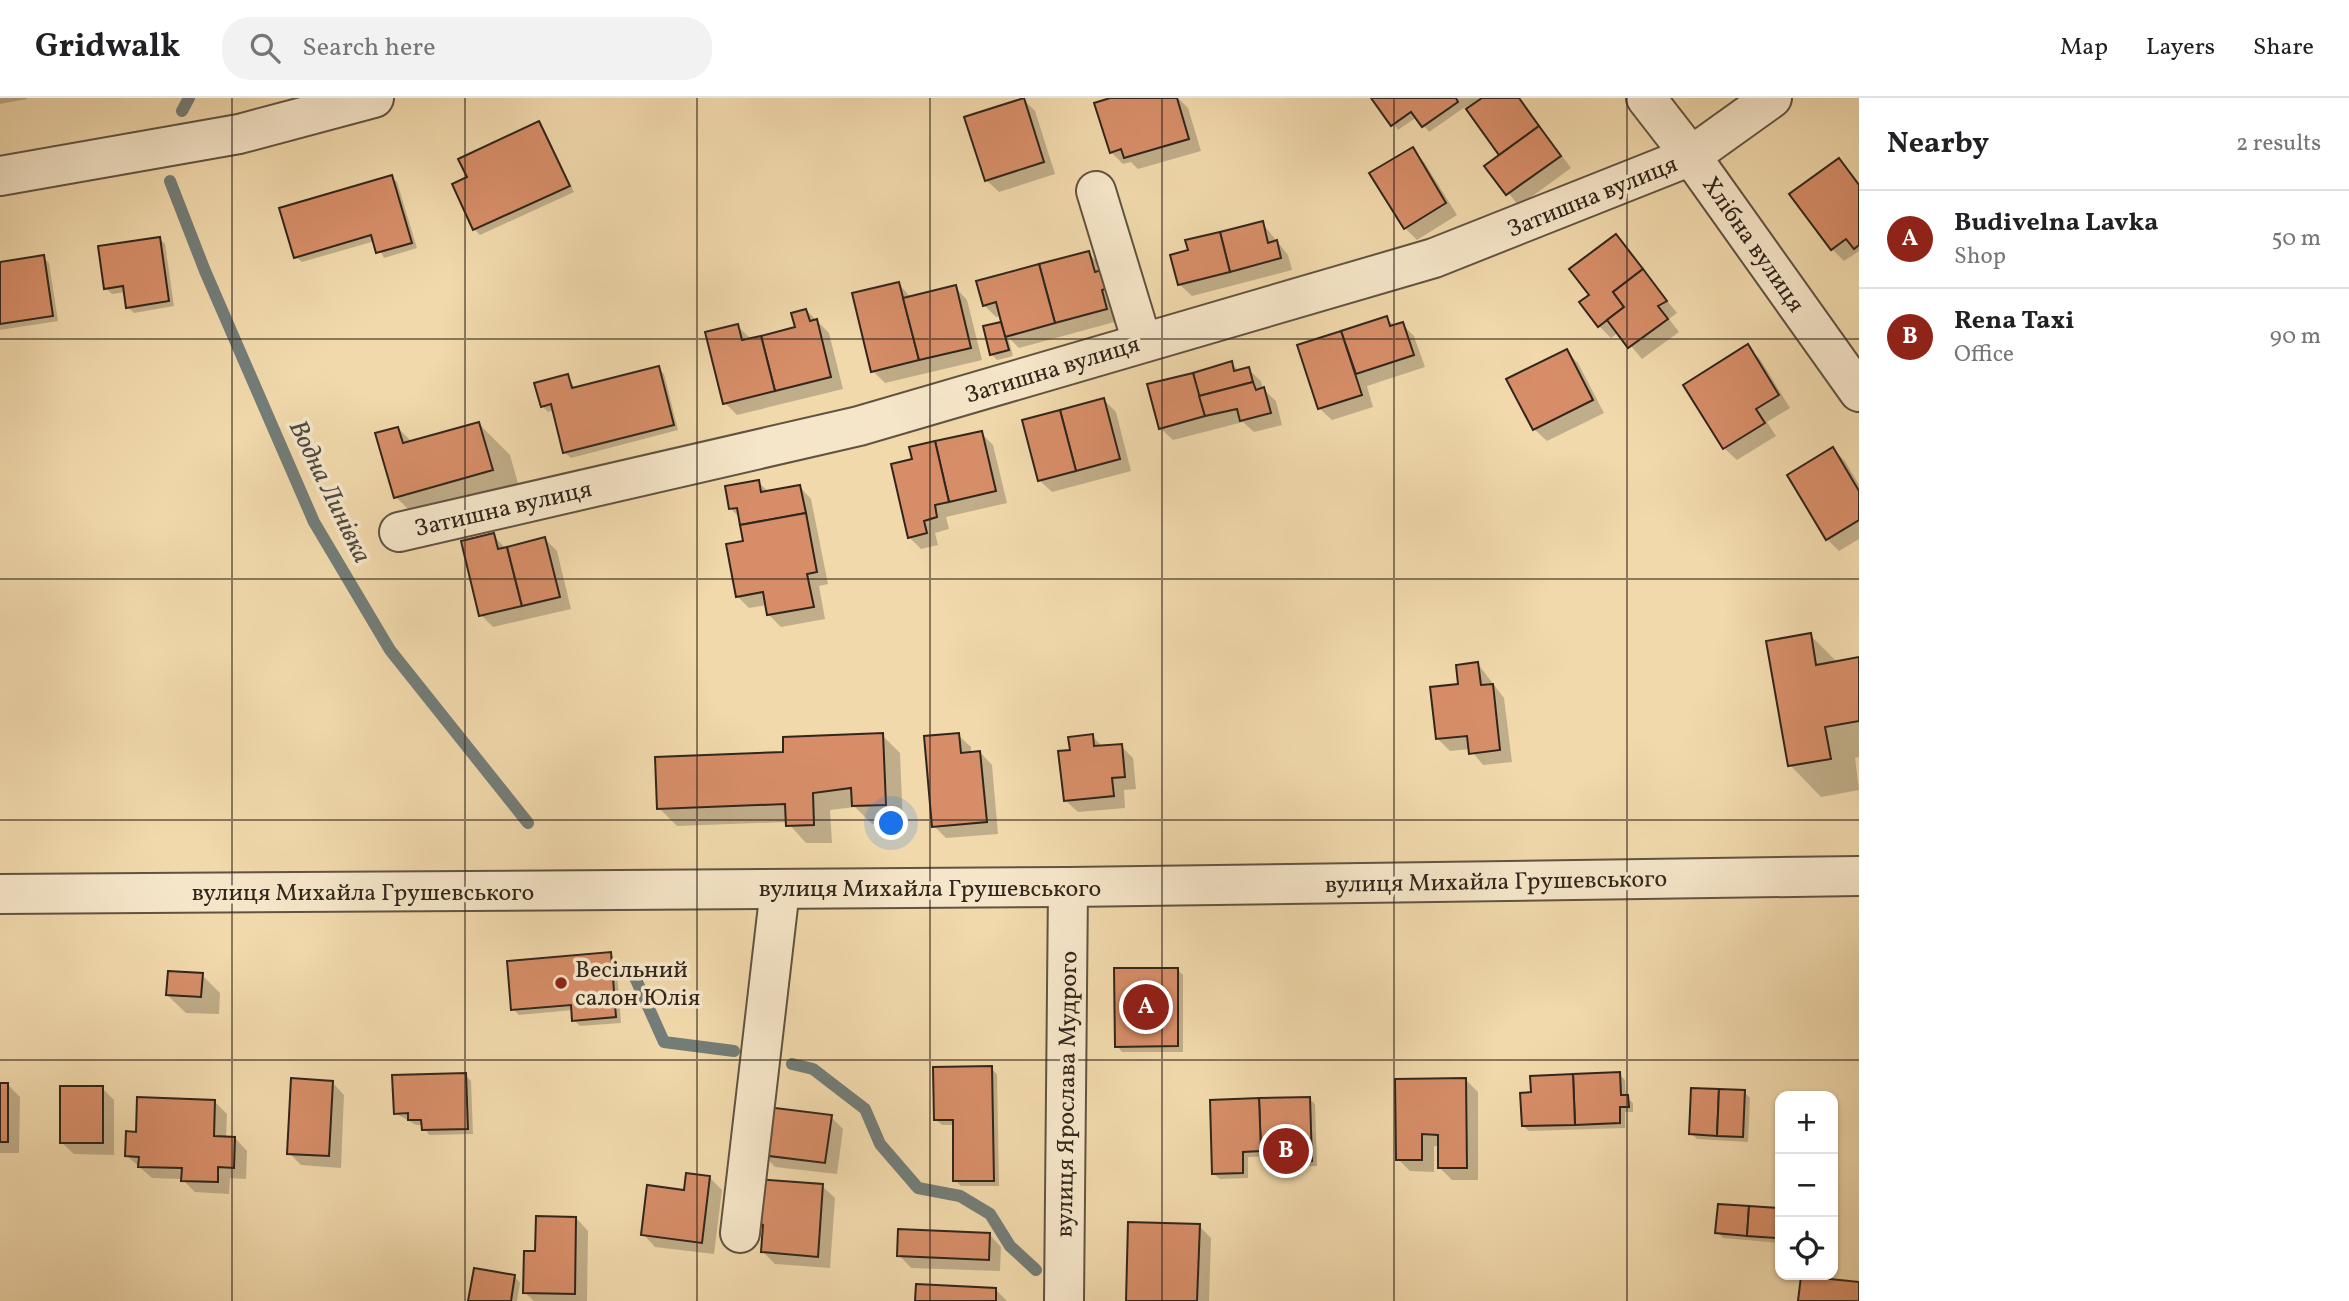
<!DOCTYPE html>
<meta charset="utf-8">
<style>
:root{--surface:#fff;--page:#f2f2f2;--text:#202124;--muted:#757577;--line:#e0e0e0;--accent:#8f2418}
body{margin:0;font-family:Vollkorn,serif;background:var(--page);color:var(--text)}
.controls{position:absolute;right:21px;bottom:21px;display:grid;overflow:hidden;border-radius:14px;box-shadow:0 2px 5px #0004}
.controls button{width:63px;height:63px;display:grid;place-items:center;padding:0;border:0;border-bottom:2px solid var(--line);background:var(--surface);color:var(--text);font:35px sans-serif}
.you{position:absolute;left:892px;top:726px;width:24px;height:24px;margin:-18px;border:5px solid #fff;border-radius:50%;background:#1a73e8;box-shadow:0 0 0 10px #1a73e833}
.badge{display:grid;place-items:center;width:46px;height:46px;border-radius:50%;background:var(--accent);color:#fff;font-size:23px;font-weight:700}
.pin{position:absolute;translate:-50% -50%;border:4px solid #fff;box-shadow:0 2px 7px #0006}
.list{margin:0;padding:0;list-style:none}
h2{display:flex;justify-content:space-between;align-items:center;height:91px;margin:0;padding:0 28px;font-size:30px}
h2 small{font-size:23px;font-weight:400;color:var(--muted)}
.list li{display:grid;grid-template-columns:46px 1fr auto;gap:21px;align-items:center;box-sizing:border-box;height:98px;padding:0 28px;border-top:2px solid var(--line)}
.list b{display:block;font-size:26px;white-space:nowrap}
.list p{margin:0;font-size:23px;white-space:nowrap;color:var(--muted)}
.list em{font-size:23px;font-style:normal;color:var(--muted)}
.icon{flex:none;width:38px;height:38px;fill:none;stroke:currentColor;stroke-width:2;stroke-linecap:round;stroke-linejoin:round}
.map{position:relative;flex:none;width:1859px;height:1203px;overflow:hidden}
header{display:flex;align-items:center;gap:42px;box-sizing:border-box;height:98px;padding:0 35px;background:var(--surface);border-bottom:2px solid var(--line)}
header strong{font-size:33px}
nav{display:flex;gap:38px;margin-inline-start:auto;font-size:24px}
.search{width:490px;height:63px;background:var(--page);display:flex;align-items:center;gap:18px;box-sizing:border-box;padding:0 24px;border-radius:28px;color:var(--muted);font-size:26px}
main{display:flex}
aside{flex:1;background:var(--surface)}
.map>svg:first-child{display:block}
.shadow{fill:#0003}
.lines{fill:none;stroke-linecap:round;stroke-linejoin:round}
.stream{stroke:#737d78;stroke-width:12}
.building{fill:#d78e68;stroke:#31261d;stroke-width:2}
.minor-casing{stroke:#615341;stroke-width:42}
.minor{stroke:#f6e6c9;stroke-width:38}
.grid{fill:none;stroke:#31261d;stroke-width:2;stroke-opacity:0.55}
.poi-dot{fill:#8f2418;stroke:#f6e6c9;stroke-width:2.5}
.labels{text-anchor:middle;stroke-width:7;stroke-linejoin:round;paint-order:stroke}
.street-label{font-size:24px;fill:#31261d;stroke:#f6e6c9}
.poi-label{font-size:24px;fill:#31261d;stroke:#f6e6c9;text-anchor:start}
.water-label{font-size:26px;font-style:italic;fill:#4c4a43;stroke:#f6e6c9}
</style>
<header>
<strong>Gridwalk</strong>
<div class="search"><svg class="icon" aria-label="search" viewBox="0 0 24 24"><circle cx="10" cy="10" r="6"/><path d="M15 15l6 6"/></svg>Search here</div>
<nav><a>Map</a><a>Layers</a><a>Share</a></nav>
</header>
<main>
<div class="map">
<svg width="1859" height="1203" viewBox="0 0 1859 1203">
<rect width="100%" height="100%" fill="#f1d9ac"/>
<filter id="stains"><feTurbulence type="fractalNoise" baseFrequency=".00286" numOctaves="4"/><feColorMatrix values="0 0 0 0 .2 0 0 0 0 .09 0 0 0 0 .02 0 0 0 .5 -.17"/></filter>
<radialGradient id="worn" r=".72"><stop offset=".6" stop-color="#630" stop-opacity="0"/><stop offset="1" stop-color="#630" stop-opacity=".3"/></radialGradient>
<g class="shadow">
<path d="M0,0H26L27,1L0,6Z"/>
<path d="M1116,0H1178L1188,10L1201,53L1138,71L1131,64L1123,66L1111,54Z"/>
<path d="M1374,0H1519L1571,70L1519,108L1487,69L1502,58L1465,9L1429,34L1417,19L1398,32Z"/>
<path d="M1023,1L1035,13L1055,76L999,94L986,82Z"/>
<path d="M539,25L544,31L574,94L480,137L474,131L469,80Z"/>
<path d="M1412,51L1424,64L1457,117L1417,142L1405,130Z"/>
<path d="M1839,62L1859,85V153L1844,163L1832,151Z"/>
<path d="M391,79L397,84L417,150L384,160L375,143L302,164L296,159Z"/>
<path d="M1262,125L1288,157L1292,172L1192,198L1179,186Z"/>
<path d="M1615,138L1677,215L1669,221L1679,234L1642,261L1619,234L1611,240L1599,228L1591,198Z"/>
<path d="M159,140L165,146L174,208L134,215L128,209L126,194L112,196L106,190Z"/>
<path d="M1088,155L1101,167L1118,223L1019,250L1008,239L1013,258L997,262L991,256L1000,226L1005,230L1001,218L996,219L984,207Z"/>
<path d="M43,159L49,165L58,223L0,232V166Z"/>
<path d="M899,186L911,200L955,189L967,202L982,262L885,285L873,273Z"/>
<path d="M806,212L829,235L843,291L737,317L725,305L737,228L750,240L797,230Z"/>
<path d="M1386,220L1395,228L1402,226L1414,238L1425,269L1367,288L1373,309L1332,322L1319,310L1300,248Z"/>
<path d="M1747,249L1760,261L1790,310L1767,324L1776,338L1737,362L1724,350L1685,287Z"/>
<path d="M1566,253L1578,265L1604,315L1547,343L1534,331Z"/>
<path d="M1231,265L1239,273L1248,271L1261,283L1263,291L1276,303L1282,327L1254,334L1243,324L1173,342L1160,330Z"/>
<path d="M658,270L664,276L678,332L571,360L565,355L554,312L548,314L542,308L568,278L575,291Z"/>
<path d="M1104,302L1116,314L1131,373L1052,394L1039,382Z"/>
<path d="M479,326L510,357L523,403L427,430L396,399L398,330L412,344Z"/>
<path d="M981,335L993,347L1007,405L946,419L949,431L935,435L938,447L921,451L909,439L914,363Z"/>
<path d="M1833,351L1845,363L1859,387V441L1839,453L1827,441Z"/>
<path d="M758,384L769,394L799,388L811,401L828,486L819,488L825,521L781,529L768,516L767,507L749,510L737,498L745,444L741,421L731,411Z"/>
<path d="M493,437L506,451L545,441L557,453L571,511L493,529L481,517Z"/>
<path d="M1810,537L1838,565L1859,561V659L1855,660L1859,692L1821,699L1790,667Z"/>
<path d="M1478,566L1504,600L1512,664L1483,667L1470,651L1450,653L1438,641L1460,587Z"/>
<path d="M882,637L900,655L903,725L872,726L855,709L830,712L832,745H806L787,724L677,728L659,710Z"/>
<path d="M958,637L971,649V655L980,654L992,667L998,736L946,740L934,728Z"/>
<path d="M1092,638L1103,649L1121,648L1133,660L1136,691L1124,692L1125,710L1078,714L1065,702L1072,653Z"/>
<path d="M610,856L616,862L621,925L580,928L574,922L573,912L519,917L513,911Z"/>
<path d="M1177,871L1183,877V954H1122L1117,948Z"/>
<path d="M202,877L220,895L219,916L186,915L167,897Z"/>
<path d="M991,970L997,976L999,1088H961L955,1082L954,1027H942L936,1022Z"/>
<path d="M1619,976L1625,982L1626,999L1633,1005V1014H1625V1030L1529,1033L1523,1028Z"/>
<path d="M465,977L471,983L473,1036L429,1037L423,1027H416L395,1015Z"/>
<path d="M1466,982L1478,994V1082H1452L1440,1070V1048H1434V1074L1410,1073L1398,1061Z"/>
<path d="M332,984L344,997L341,1070L301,1067L289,1055Z"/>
<path d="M0,987H8L20,999L19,1055H0Z"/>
<path d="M102,990L114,1002V1057L74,1056L61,1044Z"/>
<path d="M1744,994L1750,1000L1748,1044L1697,1041L1691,1035Z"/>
<path d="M1309,1001L1315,1006L1317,1068L1285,1069L1279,1058L1248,1059V1080L1220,1081L1214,1076Z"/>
<path d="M215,1004L227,1016L226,1040H235L247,1053L246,1081L230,1080L229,1096L195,1094L182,1081L152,1080L127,1058L137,1036Z"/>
<path d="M831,1019L843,1031L837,1076L775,1069L763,1056Z"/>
<path d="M710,1080L722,1092L714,1156L655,1149L643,1136L686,1094Z"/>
<path d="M822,1088L835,1100L830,1170L775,1166L763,1154L764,1132L755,1123Z"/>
<path d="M1778,1112L1780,1145L1723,1140L1717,1134Z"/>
<path d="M576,1120L588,1133L587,1203H534L525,1195L537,1155Z"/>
<path d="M1199,1128L1211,1140L1209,1203H1128Z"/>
<path d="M989,1136L1001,1149L1000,1173L911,1170L899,1157Z"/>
<path d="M515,1179L520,1185L517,1203H470Z"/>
<path d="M996,1192L1007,1203H917Z"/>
</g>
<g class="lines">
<g class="stream">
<path d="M182,13L189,0"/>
<path d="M170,83L205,173L314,424L390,552L528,725"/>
<path d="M633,875L664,944L734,953"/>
<path d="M792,966L813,971L865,1011L880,1046L918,1090L960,1098L990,1116L1010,1148L1036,1172"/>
</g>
</g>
<g class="building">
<path d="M1024,0L1044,64L985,83L964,19Z"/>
<path d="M1110,0H1177L1189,41L1124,60L1121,51L1110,55L1094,5Z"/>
<path d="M1371,0H1456L1458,4L1422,29L1411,14L1391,28Z"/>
<path d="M1482,0H1519L1539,28L1499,57L1466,11Z"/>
<path d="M539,23L570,88L473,132L452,86L467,79L458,61Z"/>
<path d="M1539,28L1561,58L1506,97L1484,68Z"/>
<path d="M1413,49L1446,105L1404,131L1369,75Z"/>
<path d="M1839,60L1859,87V147L1854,151L1846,141L1831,152L1789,96Z"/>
<path d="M392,77L412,145L376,155L371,137L294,160L279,110Z"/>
<path d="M1263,123L1268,145L1277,142L1281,160L1230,174L1220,134Z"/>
<path d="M1220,134L1230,174L1178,187L1170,157L1188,152L1185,142Z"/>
<path d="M1616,136L1643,171L1613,194L1624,209L1598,229L1579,204L1589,197L1569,171Z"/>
<path d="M160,139L169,203L126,210L123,188L104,191L98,148Z"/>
<path d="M1089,153L1095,174L1105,171L1110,189L1102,192L1107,211L1055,225L1039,166Z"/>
<path d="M44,157L53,218L0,226V164Z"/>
<path d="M1039,166L1055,225L1005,239L996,204L983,208L976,183Z"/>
<path d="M1643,171L1667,203L1658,208L1668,221L1628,250L1607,222L1624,209L1613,194Z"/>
<path d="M899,184L919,262L871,274L852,195Z"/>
<path d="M956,187L971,250L919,262L903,200Z"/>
<path d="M806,211L810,223L817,221L831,279L775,293L761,238L795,229L791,215Z"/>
<path d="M1387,218L1390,228L1403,224L1414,257L1356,276L1341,233Z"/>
<path d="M1001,224L1009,252L990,257L983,228Z"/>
<path d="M738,226L742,242L761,238L775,293L723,306L705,234Z"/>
<path d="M1341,233L1362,297L1318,311L1297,247Z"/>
<path d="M1748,246L1779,297L1756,311L1765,325L1723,351L1683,287Z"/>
<path d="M1567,251L1593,302L1533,332L1506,281Z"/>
<path d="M1232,263L1234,273L1249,269L1253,284L1199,298L1193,275Z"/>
<path d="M659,268L674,327L563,355L551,306L541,309L534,285L568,276L572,290Z"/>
<path d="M1193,275L1205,318L1159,331L1147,286Z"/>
<path d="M1253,284L1256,292L1264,289L1271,315L1240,323L1237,311L1205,318L1199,298Z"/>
<path d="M1104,300L1120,361L1076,373L1060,312Z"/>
<path d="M1060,312L1076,373L1038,383L1022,322Z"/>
<path d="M479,324L493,372L394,400L375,335L398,329L403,345Z"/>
<path d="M982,333L996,393L949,404L935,343Z"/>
<path d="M935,343L949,404L935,407L937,419L924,423L927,435L908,440L891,366L912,361L909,349Z"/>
<path d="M1833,349L1859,393V422L1826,442L1787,377Z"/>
<path d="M759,382L761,394L800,387L806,415L740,427L737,410L729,411L725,388Z"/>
<path d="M806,415L817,474L807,476L814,509L767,517L763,494L736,499L726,446L743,443L740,427Z"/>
<path d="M494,435L498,451L507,449L522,508L479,518L461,443Z"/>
<path d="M545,439L560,499L522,508L507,449Z"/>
<path d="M1811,535L1816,567L1859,559V623L1825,629L1831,661L1788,668L1766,543Z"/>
<path d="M1478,564L1481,587L1493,586L1500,652L1469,656L1467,638L1436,641L1430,589L1458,586L1456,567Z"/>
<path d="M883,635L886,707L852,708L851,690L813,695L814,727L786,728L785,706L657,711L655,659L783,654V639Z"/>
<path d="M959,635L961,655L980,653L987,724L932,729L924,638Z"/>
<path d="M1093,636L1094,648L1122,646L1125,679L1112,680L1114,698L1064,703L1058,653L1070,652L1068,639Z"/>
<path d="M611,854L616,919L572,923L571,907L511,912L507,863Z"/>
<path d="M1114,870H1178V948L1115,949Z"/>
<path d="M168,873L203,875L201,899L166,897Z"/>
<path d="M992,968L994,1083H953V1022H934L933,969Z"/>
<path d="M1620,974L1621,997H1628L1629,1009H1620V1025L1575,1027L1573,976Z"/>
<path d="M466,975L468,1031L422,1032L421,1022H408V1015L394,1016L392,977Z"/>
<path d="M1573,976L1575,1027L1522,1028L1520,995L1531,994L1530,978Z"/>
<path d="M291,980L333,983L329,1058L287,1056Z"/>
<path d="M1466,980L1467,1070H1438V1037L1422,1036V1062H1396L1395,981Z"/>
<rect x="0" y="985" width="8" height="59"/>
<rect x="60" y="988" width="43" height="57"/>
<path d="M1691,990L1719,991L1717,1038L1689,1036Z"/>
<path d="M1719,991L1745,992L1743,1039L1717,1038Z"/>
<path d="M137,999L215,1002L214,1038L235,1039L234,1070L218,1069V1084L181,1083L182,1070L138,1069L139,1059L125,1058L126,1033L136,1034Z"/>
<path d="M1310,999L1312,1063L1278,1064L1277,1053H1261L1259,1000Z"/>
<path d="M1259,1000L1261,1053L1243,1054V1075L1212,1076L1210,1002Z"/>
<path d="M767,1009L832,1017L825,1065L761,1057Z"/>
<path d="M686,1075L710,1078L702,1145L641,1137L647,1087L684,1092Z"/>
<path d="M757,1081L823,1086L818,1159L761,1154L763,1127L754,1123Z"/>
<path d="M1718,1106L1749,1108L1747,1138L1715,1135Z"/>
<path d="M1749,1108L1778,1110L1776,1140L1747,1138Z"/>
<path d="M536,1118L576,1119L575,1196L523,1195L524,1153H535Z"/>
<path d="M1128,1124L1200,1126L1197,1203H1126Z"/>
<path d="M898,1131L990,1135L989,1162L897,1158Z"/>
<path d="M474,1170L515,1177L511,1203H468Z"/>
<path d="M1801,1178L1859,1184V1203H1798Z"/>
<path d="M916,1186L996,1190V1203H915Z"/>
</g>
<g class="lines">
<defs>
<g id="minor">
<path d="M1646,0L1691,58L1859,294"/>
<path d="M0,78L239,36L374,0"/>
<path d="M1096,93L1142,244"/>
<path d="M399,434L859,328L1434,160L1691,58L1772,0"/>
<path d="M0,796L1068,789L1859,778"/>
<path d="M740,1135L780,791"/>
<path d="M1064,1203L1068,789"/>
</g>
</defs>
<use href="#minor" class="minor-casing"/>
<use href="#minor" class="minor"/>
</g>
<path class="grid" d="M232,0V1203M465,0V1203M697,0V1203M930,0V1203M1162,0V1203M1394,0V1203M1627,0V1203M0,241H1859M0,481H1859M0,722H1859M0,962H1859"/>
<circle class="poi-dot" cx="561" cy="885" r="7"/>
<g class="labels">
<g class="street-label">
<text transform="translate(1592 98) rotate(-22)" y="8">Затишна вулиця</text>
<text transform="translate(1754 146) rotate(55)" y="8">Хлібна вулиця</text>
<text transform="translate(1052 271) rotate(-17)" y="8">Затишна вулиця</text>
<text transform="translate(503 410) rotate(-13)" y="8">Затишна вулиця</text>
<text transform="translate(1496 783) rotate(-1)" y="8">вулиця Михайла Грушевського</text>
<text x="930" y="798">вулиця Михайла Грушевського</text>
<text x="363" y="802">вулиця Михайла Грушевського</text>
<text transform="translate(1066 996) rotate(-89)" y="8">вулиця Ярослава Мудрого</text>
</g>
<g class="poi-label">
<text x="575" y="879">Весільний<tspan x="575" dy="28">салон Юлія</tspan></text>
</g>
<g class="water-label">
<text transform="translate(331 393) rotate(64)" y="9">Водна Линівка</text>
</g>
</g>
<rect width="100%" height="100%" filter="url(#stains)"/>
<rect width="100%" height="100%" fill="url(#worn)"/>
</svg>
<div class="controls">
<button>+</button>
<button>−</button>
<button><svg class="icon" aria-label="locate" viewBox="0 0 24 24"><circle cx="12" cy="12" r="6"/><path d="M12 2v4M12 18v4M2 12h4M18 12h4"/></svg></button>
</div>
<div class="you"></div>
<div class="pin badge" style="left:1146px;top:909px">A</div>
<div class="pin badge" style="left:1286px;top:1053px">B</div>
</div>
<aside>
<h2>Nearby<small>2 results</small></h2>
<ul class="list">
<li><span class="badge">A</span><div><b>Budivelna Lavka</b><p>Shop</p></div><em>50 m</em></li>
<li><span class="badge">B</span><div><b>Rena Taxi</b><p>Office</p></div><em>90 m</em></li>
</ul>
</aside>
</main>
